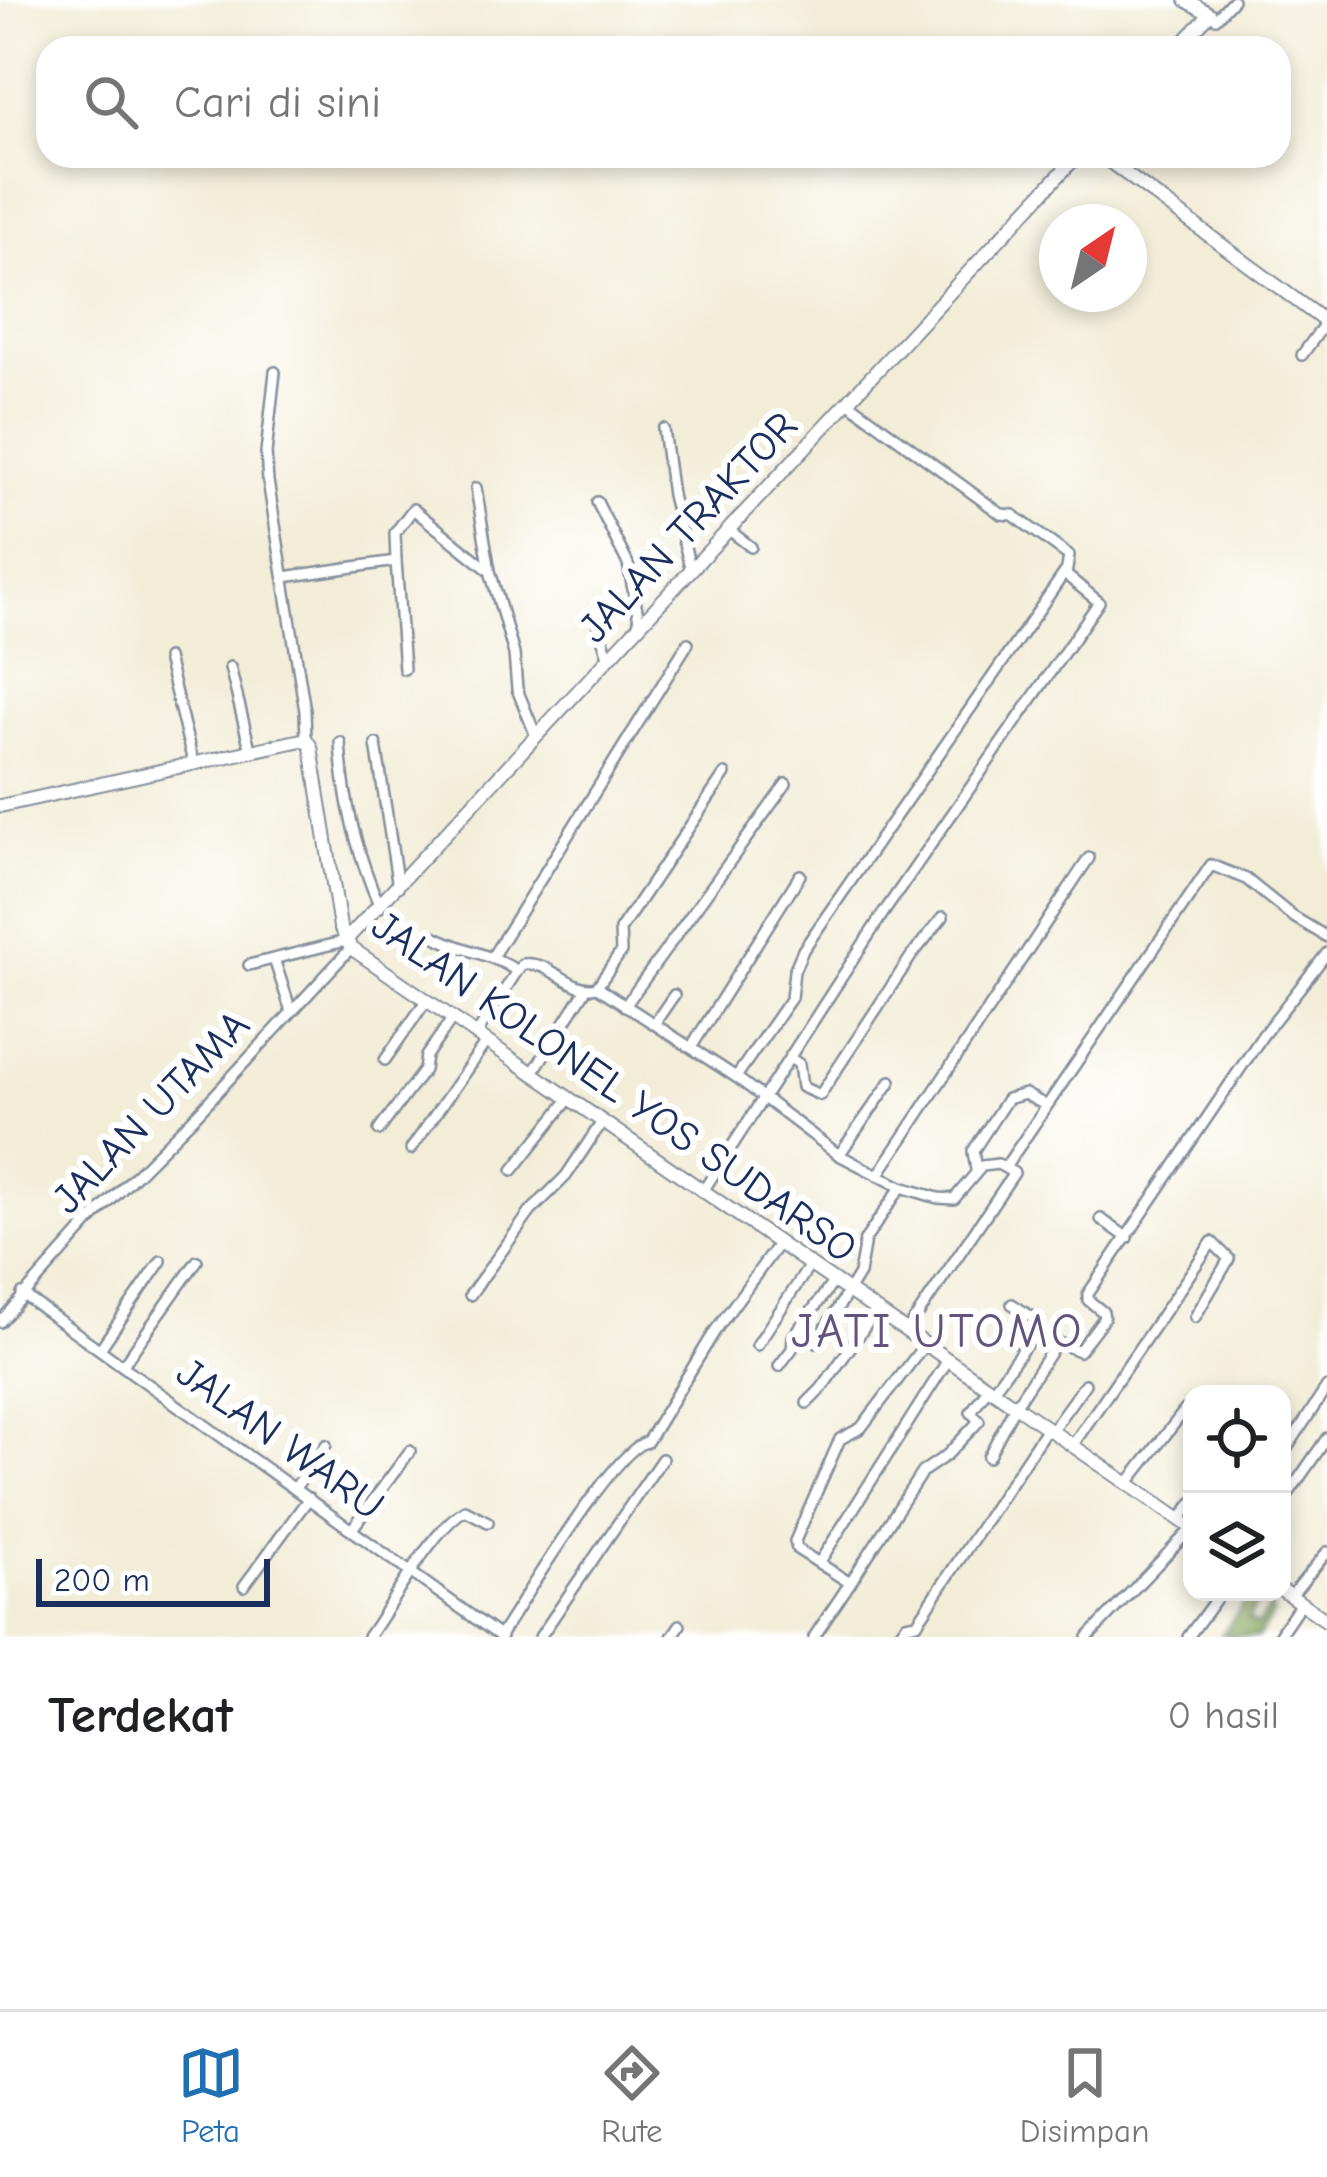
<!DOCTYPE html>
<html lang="id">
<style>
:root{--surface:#fff;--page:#f6f6f6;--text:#202124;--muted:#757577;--line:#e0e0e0;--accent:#1f6fb2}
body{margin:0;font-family:"Comic Neue",sans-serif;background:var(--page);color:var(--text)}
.controls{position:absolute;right:36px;bottom:36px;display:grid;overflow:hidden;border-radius:24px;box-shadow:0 6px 18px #0003}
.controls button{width:108px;height:108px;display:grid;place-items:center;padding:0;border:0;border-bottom:3px solid var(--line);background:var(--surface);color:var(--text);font:60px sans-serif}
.compass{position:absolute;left:1039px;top:204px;width:108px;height:108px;border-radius:50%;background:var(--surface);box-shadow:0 6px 18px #0003;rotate:35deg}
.scale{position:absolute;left:36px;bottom:30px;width:234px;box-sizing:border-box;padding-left:12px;border:6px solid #1b2f5e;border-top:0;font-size:33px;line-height:42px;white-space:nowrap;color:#1b2f5e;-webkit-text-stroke:9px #fff;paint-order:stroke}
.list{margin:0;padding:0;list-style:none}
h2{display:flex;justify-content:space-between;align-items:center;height:156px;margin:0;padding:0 48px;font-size:51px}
h2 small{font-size:39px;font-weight:400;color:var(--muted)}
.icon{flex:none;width:66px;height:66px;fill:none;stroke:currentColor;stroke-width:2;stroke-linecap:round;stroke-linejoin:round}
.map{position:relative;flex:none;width:1327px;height:1637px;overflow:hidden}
.search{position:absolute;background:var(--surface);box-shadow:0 6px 18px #0003;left:36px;right:36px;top:36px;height:132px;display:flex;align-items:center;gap:30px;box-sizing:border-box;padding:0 42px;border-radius:36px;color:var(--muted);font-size:45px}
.sheet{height:372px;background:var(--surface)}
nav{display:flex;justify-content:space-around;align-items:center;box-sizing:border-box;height:168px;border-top:3px solid var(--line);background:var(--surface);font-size:33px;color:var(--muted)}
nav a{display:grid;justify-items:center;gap:6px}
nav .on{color:var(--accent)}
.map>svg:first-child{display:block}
.forest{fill:#86a65a;stroke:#506a5c;stroke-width:3}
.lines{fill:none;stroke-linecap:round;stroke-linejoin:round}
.street-casing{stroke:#868e9a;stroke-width:14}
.secondary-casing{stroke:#868e9a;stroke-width:16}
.street{stroke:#fff;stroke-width:9}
.secondary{stroke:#fff;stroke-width:12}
.labels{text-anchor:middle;stroke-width:12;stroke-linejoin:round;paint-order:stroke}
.street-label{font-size:42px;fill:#1b2f5e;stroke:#fff}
.quarter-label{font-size:48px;letter-spacing:3px;fill:#63547e;stroke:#fff}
</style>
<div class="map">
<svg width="1327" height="1637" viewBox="0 0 1327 1637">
<rect width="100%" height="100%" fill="#fff"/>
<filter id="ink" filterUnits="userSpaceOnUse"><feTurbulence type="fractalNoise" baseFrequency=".00833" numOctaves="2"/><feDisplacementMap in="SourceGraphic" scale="24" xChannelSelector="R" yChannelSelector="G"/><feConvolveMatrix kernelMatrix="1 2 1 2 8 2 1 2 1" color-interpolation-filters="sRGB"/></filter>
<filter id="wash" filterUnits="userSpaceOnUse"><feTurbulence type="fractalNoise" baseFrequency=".004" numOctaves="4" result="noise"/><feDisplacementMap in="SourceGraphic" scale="48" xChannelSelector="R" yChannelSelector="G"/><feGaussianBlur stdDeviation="2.7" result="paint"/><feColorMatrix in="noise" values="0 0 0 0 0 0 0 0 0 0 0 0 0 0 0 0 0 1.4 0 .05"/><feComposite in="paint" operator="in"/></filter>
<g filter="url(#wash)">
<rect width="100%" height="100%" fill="#f2edd7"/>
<path class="forest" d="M1252,1592H1263L1248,1619L1257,1625L1271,1606L1273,1614L1258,1637L1222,1635Z"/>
</g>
<g filter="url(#ink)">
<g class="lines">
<defs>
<g id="street">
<path d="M1210,14L1216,18L1233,0"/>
<path d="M1302,355L1326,322"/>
<path d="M275,372L266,453L268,481L305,711L306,739"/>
<path d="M663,429L672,495L691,571"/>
<path d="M476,488L490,571L514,654L517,689L536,736"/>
<path d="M597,502L628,564L640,625"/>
<path d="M729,530L751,547"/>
<path d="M396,561L404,669"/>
<path d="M284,577L396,561L395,533L413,509L490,571"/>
<path d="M596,619L609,659"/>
<path d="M167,658L193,762"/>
<path d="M230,667L250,749"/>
<path d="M340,742C343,799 357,854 380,907"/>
<path d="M376,744L398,887"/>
<path d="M432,935C461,951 491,953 517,971"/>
<path d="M494,954L688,643"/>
<path d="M274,959L291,1011"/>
<path d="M249,965L345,941"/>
<path d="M597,987L621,952L620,930L725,774"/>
<path d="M625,1006L786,784"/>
<path d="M654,1024L674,995"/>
<path d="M476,1035L517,971L523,964C551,960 571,994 597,987L736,1077L839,1155L901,1187L865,1240L859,1274L817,1342"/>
<path d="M692,1046L800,875"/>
<path d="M790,1058L799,1064L802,1087L820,1095L912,955L943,917"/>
<path d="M385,1060L426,1001"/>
<path d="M532,1074L586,989"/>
<path d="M736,1077L791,998L794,971L803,950L1065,572"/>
<path d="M379,1130L424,1070L426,1056L452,1019"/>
<path d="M411,1149L486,1042"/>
<path d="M839,1155L891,1081"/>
<path d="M1006,1166L1211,865L1246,879L1292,916L1327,937"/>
<path d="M513,1170L569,1099"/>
<path d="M976,1170L973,1151L1007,1099L1025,1094L1045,1105"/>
<path d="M879,1174L1089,858"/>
<path d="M901,1187L938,1198L954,1199L982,1166L998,1164L1014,1173L907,1331"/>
<path d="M703,1191L882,915L1099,602L1066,575L1069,556L1013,515L1001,514L848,402"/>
<path d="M1101,1219L1128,1238"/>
<path d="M22,1294L501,1637"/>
<path d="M470,1295L531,1211L566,1176L602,1122"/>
<path d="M0,1322L93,1218L197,1114L351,948"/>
<path d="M757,1345L810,1265"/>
<path d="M100,1349L161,1261"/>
<path d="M123,1365L197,1261"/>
<path d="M779,1366L792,1349L793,1337L834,1281"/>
<path d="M993,1390L1039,1327L1038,1321L1012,1304"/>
<path d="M807,1403L821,1389L876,1311"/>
<path d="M1051,1431L1085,1384"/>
<path d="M1072,1446L1212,1242L1229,1259L1195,1317"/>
<path d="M1282,1456L1327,1387"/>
<path d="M988,1457L1015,1406L1057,1342L1079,1351L1104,1318L1103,1312L1088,1300V1294L1263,1035L1327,953"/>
<path d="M1128,1483L1185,1410"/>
<path d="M295,1488L326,1445"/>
<path d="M1282,1503L1327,1438"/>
<path d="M1180,1520L1192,1503"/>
<path d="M352,1529L410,1451"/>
<path d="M819,1563L948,1360"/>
<path d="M850,1583L922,1472L947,1455L979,1421L971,1412L988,1388"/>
<path d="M244,1586L309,1498"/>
<path d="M1291,1596L1327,1552"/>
<path d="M500,1636C521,1603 617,1446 647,1442L715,1331L779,1243"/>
<path d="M368,1637C392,1604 433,1528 465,1510L488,1522"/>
<path d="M540,1637L662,1459"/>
<path d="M672,1637L680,1625"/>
<path d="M814,1637L850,1583L797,1549L795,1541L840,1439L861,1428L925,1344"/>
<path d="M897,1637L906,1625L917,1623L1047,1428"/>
<path d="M1088,1637L1192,1528"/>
<path d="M1188,1637L1221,1592"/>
<path d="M1278,1637L1301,1603"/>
</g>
<g id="secondary">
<path d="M1178,48L1210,14L1186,0"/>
<path d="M1102,156L1327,323"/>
<path d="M0,806L306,739L311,747L340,927L351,948L1192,1528"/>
<path d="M345,941L1077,156"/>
<path d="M1282,1590L1327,1621"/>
</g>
</defs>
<use href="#street" class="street-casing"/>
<use href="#secondary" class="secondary-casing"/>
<use href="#street" class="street"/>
<use href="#secondary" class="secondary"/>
</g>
</g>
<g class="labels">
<g class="street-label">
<text transform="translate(687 526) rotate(-47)" y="15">JALAN TRAKTOR</text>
<text transform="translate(615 1086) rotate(35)" y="15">JALAN KOLONEL YOS SUDARSO</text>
<text transform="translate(150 1111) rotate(-46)" y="15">JALAN UTAMA</text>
<text transform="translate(281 1438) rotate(36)" y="15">JALAN WARU</text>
</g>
<g class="quarter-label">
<text x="938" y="1347">JATI UTOMO</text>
</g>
</g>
</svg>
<div class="controls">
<button><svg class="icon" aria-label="locate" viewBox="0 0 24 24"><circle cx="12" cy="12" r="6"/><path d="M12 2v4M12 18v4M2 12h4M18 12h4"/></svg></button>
<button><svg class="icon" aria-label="layers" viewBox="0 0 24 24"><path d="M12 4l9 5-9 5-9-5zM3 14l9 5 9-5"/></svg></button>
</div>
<svg class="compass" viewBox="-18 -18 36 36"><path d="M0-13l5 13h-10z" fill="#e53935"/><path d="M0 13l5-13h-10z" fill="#757577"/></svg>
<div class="scale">200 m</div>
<div class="search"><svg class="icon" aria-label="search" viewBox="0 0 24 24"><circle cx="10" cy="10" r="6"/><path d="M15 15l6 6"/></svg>Cari di sini</div>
</div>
<section class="sheet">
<h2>Terdekat<small>0 hasil</small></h2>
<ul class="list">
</ul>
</section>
<nav>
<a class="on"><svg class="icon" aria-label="map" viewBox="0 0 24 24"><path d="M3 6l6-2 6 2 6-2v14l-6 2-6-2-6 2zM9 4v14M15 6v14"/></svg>Peta</a>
<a><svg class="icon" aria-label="directions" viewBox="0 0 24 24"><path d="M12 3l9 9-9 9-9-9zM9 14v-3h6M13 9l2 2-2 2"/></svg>Rute</a>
<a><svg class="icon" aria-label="saved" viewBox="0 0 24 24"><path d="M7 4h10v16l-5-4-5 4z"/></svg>Disimpan</a>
</nav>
